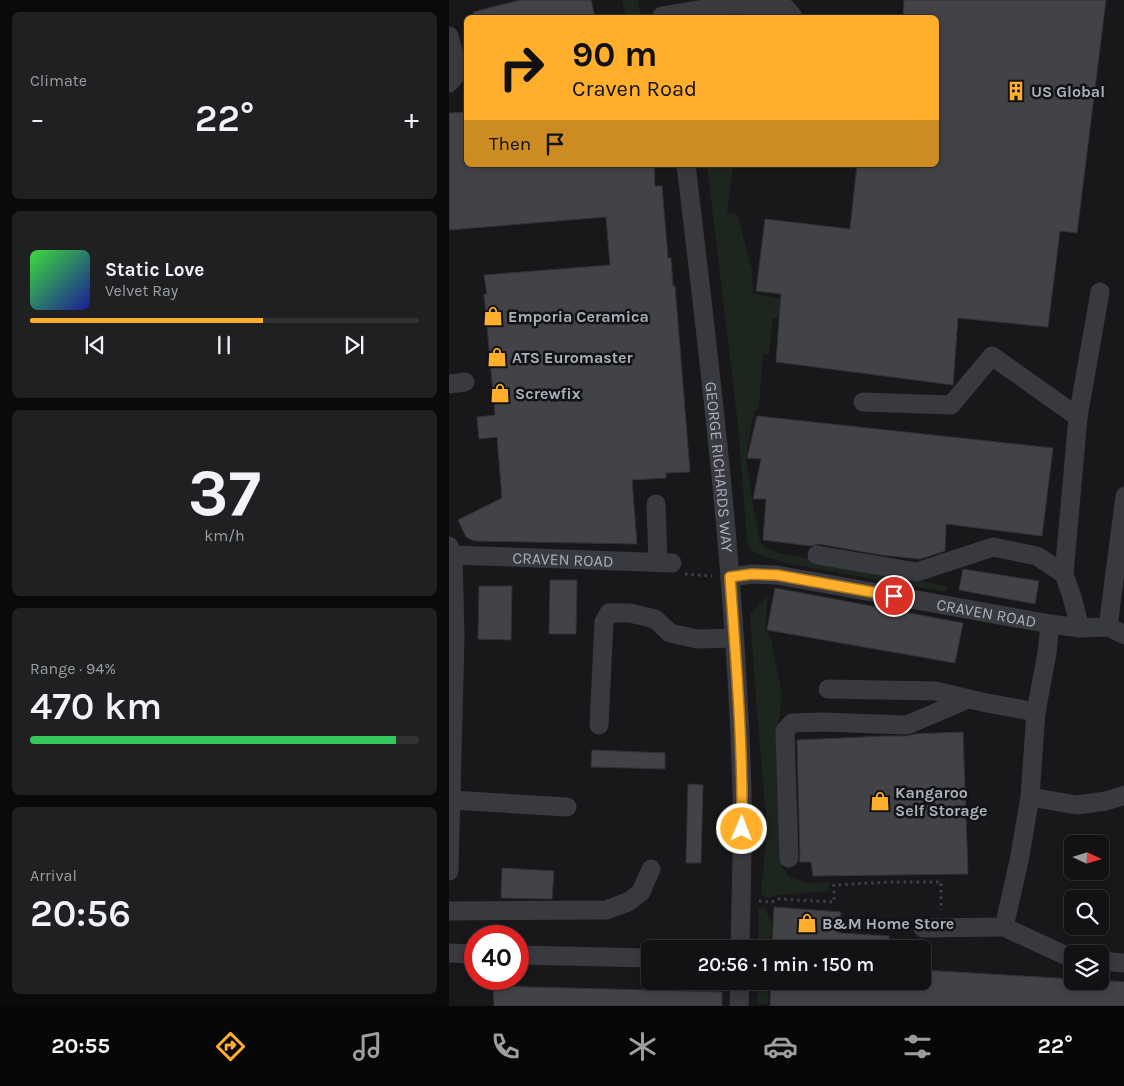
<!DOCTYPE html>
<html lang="en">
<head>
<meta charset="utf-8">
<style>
	body { margin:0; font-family:Karla,sans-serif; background:#1f2022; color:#f1f3f6; height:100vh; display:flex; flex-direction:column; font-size:19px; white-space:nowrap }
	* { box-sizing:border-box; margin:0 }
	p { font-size:16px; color:#9c9ea0 }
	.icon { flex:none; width:28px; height:28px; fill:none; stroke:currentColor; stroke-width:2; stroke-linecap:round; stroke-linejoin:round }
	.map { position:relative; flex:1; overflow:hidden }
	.sheet { display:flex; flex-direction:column; gap:12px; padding:12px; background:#0a0a0b; width:449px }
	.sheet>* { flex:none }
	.hud { position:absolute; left:15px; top:15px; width:475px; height:152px; border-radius:8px; box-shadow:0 2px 8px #0003,0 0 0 1px #313234; background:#ffaf2b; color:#111; overflow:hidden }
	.needle { width:32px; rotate:94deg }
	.tools { position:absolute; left:615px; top:835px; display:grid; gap:10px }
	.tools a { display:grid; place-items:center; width:45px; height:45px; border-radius:8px; background:#121214; box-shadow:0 2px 8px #0003,0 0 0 1px #313234; font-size:25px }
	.speed { position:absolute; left:15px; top:925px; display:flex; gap:10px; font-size:25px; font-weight:700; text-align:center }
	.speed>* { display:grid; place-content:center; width:65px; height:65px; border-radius:50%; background:#121214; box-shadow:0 2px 8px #0003,0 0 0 1px #313234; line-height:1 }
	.speed .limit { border:8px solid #d22; background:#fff; color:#111 }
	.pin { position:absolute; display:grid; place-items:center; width:42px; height:42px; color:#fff; margin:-21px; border:2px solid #fff; border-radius:50%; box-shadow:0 1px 5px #0007 }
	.me { position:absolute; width:55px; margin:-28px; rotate:1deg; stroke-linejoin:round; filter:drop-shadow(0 0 4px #0008) }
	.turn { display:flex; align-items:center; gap:18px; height:105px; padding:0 25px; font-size:22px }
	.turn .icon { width:65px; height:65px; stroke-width:2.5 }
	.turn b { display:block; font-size:35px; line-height:42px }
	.then { display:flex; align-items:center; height:48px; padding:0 25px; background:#0003; gap:10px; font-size:19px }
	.big { font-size:38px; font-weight:600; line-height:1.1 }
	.sheet .card { flex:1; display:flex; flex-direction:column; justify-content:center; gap:8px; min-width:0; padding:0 18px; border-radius:8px; background:#1f2022 }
	.sheet .dial { align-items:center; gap:0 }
	.dial b { font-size:65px; line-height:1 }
	.song { display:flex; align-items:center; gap:15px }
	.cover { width:60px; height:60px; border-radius:8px; background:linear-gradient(135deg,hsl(120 70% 55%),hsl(240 70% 35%)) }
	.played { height:5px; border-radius:2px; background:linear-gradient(90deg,#ffaf2b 60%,#313234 60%) }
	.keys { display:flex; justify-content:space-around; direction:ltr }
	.heat { display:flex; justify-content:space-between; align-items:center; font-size:28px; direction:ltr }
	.charge { height:8px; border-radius:4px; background:linear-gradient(90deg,#34c759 94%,#313234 0) }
	.trip { position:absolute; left:192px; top:940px; width:290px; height:50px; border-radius:8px; background:#121214; box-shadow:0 2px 8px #0003,0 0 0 1px #313234; font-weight:600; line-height:50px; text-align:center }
	.tab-bar { display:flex; height:80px; justify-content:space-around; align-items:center; background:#070708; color:#9c9ea0 }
	.tab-bar .icon { width:35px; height:35px }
	.tab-bar .active { color:#ffaf2b }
	.tab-bar b { font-size:22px; color:#f1f3f6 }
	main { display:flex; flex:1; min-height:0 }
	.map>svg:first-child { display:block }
	.green { fill:#1d261e }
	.building { fill:#424347; stroke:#323236 }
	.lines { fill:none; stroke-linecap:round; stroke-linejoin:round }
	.path { stroke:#3e4146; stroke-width:3; stroke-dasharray:2.5 4; stroke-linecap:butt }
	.minor { stroke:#383a3f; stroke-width:19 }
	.route-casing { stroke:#a6721c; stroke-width:12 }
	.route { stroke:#ffaf2b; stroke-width:9 }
	.labels { text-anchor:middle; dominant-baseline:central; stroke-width:5; stroke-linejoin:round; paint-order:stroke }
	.poi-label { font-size:16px; font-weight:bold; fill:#a9afbb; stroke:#131315; text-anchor:start }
	.street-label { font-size:16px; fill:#a9afbb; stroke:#131315 }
</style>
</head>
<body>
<main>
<section class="sheet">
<div class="card"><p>Climate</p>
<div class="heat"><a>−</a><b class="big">22°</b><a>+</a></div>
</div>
<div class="card">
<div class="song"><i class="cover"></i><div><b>Static Love</b><p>Velvet Ray</p></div></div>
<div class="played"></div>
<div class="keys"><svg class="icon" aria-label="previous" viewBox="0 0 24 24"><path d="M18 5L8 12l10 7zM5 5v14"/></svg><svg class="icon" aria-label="pause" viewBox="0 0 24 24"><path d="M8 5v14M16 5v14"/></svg><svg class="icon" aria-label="next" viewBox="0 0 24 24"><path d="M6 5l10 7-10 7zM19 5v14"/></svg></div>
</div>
<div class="card dial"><b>37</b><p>km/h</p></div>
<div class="card"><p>Range · 94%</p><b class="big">470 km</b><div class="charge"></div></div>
<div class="card"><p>Arrival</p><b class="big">20:56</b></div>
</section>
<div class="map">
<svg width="676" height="1006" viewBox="0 0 676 1006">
	<rect width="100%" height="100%" fill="#18181a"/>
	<path class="green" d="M173,0h16l3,17h-15z
		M258,165h26l-6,48 10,1 15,56 1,23 32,7 10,20 -22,-2 -4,36h-6l-4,53 -5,5 -8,45 6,41 8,44 6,6 13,5 168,33 -1,6 -156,-28 -28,-8 -9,-5 -4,-5 -2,-7 -9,-114z
		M319,596l-3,34 6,10 11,55 -4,35 4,135 5,10 19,8 24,-1 -2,9 -48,4 -13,3 -6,-4 6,-65 -10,-117 -7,-98z
		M309,908h6l8,14 -2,27h-12z
		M309,981h11l-1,23h-11z"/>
	<path class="building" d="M71,0h71l4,18h-121l-1,-6z
		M455,0h202l-29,233 -17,-2 -12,96 -90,-9 -5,67 -177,-23 5,-68 -25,-3 9,-72 85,10 7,-64h80v-147h-34z
		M18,112v53h187l1,21h7l6,72h3l2,28h2l15,186 -24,1v5l-34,2 5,64 -163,-3 -8,-4 -8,-17 44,-22 -5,-61 -18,2 -2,-22 18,-2 -11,-121h3l-3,-19 126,-10 -4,-48 -157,13v-117z
		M308,416l296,32 -11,88 -96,-12 -1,27 -25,8 -39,-4 -62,-11 -8,2 -48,-6 3,-41h-13l8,-40 -14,-1z
		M514,569l76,12 -4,23 -76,-14z
		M101,580h27l-1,54h-27z
		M30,586h33l-1,54 -33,-1z
		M326,588l188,35 -8,40 -188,-33z
		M514,732l5,142 -155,2 -2,-14h-12l1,-4 -3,-118 89,-4h21l7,-2z
		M143,750l73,3v16l-74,-2z
		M239,784l15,1 -2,78h-15z
		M53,868l52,3 -2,28 -51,-1z
		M325,907l67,5 -2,21 50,3v13h-117z
		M474,970l150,9v2l27,-1 25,2v24h-355l1,-25h152z
		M44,986l229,6v14h-228z"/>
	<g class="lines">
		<path class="path" d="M236,574l27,2
			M310,901l13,1 6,-3 56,3v-17l56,-3h51v28"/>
		<g class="minor">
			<path d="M213,16l72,-12 34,2 19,3 7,9"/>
			<path d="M0,36l8,30 -1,9 -7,8"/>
			<path id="s1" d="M237,165c25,208 50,416 56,626 1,52 -1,105 -2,158"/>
			<path d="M0,384l16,-2"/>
			<path d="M414,402l88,3 41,-49 86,61"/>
			<path d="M207,504l2,59"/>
			<path d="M0,546l4,9 2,82 -6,234"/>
			<path id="s2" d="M4,555l219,8"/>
			<path d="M368,555l100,17 76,-25 44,9 27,18 8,23 8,31"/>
			<path d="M615,574l14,-157 22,-125"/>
			<path id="s3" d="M281,577l22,-3 25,1 273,49 30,4 28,-1 17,8"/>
			<path d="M659,627l17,-131"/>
			<path d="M379,689l107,2 52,12 49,9"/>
			<path d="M150,725l5,-103 5,-9h21l25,6 15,14 27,6 37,-1"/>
			<path d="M581,797l47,8 29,-4 19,-6"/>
			<path d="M2,800l116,7"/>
			<path d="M340,858l-4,-127 7,-8 31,-1 84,3 61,-26"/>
			<path d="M0,911l157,-1 22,-8 13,-10 10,-23"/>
			<path d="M555,927l69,32"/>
			<path d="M474,928l81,-1 15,-66 11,-64 6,-85 11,-59 3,-29"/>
			<path d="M0,953l26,1"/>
			<path d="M69,955l132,3"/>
			<path d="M651,961l25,2"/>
			<path d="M290,1006l1,-25"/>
		</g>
	</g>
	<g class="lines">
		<defs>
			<path id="route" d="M293,829c1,-84 -6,-168 -12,-252l22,-3 25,1 117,21"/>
		</defs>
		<use href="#route" class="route-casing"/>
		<use href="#route" class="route"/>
	</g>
	<defs>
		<symbol id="building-bare" viewBox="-9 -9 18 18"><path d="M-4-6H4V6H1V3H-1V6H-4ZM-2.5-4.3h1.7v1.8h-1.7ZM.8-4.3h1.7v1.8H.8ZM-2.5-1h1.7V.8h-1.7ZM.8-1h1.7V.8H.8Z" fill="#ffaf2b" stroke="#131315" stroke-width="2.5" paint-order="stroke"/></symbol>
		<symbol id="shop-bare" viewBox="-9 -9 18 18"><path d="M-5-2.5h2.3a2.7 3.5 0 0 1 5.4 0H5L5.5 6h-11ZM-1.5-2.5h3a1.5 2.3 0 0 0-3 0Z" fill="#ffaf2b" stroke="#131315" stroke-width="2.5" paint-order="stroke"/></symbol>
	</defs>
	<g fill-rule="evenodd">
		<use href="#building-bare" x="553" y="77" width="28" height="28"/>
		<use href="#shop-bare" x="30" y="302" width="28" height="28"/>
		<use href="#shop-bare" x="34" y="343" width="28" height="28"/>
		<use href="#shop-bare" x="37" y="379" width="28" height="28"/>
		<use href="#shop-bare" x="417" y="787" width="28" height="28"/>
		<use href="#shop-bare" x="344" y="909" width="28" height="28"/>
	</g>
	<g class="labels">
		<g class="poi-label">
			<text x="582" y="91">US Global</text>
			<text x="59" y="316">Emporia Ceramica</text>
			<text x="63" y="357">ATS Euromaster</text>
			<text x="66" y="393">Screwfix</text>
			<text x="446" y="792">Kangaroo<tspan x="446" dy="18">Self Storage</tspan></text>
			<text x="373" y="923">B&amp;M Home Store</text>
		</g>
		<g class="street-label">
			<text stroke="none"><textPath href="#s1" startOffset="304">GEORGE RICHARDS WAY</textPath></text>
			<text stroke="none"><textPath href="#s2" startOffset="110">CRAVEN ROAD</textPath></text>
			<text stroke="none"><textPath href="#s3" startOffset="260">CRAVEN ROAD</textPath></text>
		</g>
	</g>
</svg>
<div class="tools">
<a><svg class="needle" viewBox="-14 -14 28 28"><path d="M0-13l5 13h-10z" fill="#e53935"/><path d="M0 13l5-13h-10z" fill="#9c9ea0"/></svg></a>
<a><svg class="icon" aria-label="search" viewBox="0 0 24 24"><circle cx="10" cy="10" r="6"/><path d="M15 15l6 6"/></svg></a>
<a><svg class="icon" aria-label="layers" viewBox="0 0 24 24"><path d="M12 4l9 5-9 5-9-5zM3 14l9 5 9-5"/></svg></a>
</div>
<div class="speed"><div class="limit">40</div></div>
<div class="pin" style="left:445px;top:596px;background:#d93025"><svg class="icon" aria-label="arrive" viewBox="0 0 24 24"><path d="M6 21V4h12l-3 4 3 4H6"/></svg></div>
<svg class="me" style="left:293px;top:829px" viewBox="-20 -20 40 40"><circle r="17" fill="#ffaf2b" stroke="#fff" stroke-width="3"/><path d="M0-11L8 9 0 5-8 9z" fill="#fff"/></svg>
<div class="trip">20:56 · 1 min · 150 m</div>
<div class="hud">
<div class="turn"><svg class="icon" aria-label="right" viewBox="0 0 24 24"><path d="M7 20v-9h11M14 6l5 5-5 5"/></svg><div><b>90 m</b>Craven Road</div></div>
<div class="then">Then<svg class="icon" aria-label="arrive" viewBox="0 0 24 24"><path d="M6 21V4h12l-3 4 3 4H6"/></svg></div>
</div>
</div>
</main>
<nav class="tab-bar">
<b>20:55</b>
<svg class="icon active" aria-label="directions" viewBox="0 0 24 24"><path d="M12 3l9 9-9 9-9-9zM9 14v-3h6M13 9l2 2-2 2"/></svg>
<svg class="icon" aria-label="music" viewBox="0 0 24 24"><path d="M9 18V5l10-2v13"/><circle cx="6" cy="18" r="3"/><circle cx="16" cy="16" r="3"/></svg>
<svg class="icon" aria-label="phone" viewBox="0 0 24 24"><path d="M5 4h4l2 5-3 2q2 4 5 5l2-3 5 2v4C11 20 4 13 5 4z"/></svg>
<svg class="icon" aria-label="climate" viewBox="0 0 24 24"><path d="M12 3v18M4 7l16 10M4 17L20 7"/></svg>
<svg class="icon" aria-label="car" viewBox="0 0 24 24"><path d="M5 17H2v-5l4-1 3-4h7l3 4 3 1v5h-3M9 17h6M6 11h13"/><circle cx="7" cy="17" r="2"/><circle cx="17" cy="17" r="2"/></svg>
<svg class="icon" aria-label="filters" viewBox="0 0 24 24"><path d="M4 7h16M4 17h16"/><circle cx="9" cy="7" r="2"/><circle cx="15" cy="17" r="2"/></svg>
<b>22°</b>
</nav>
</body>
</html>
